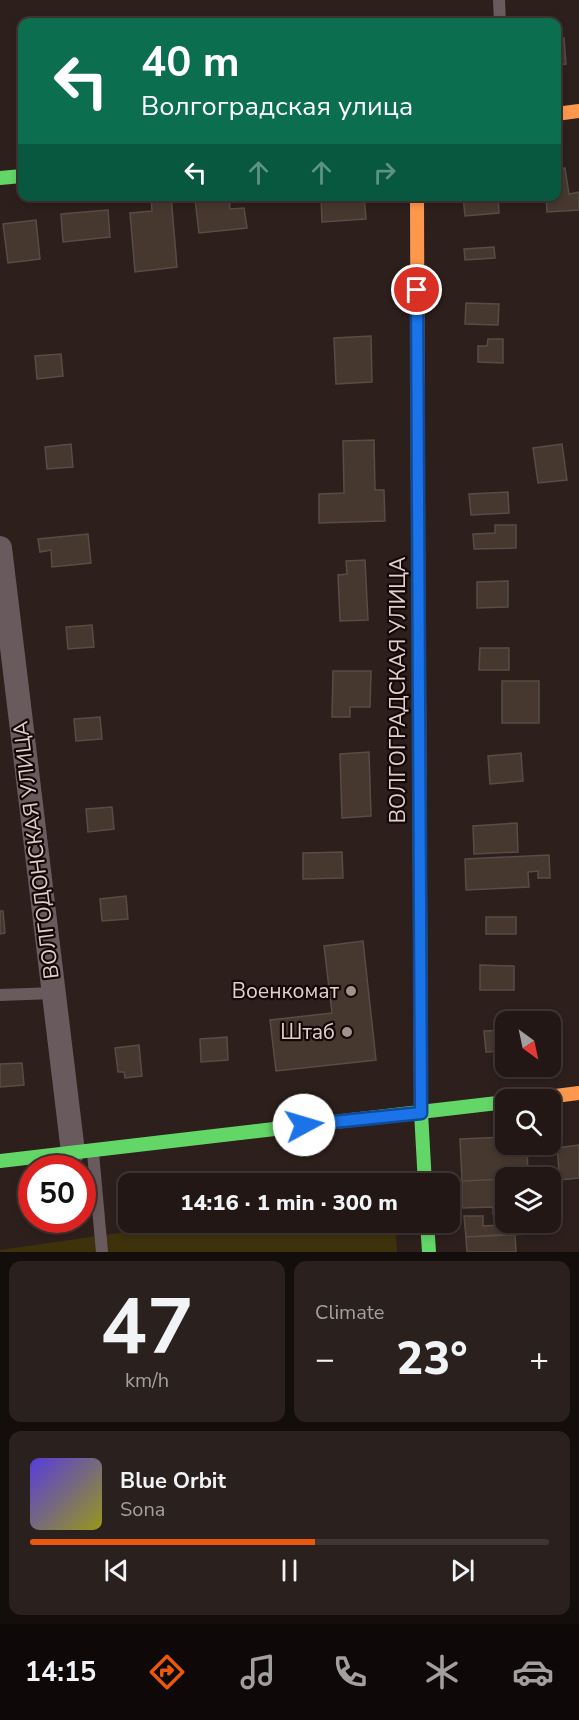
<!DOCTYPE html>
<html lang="en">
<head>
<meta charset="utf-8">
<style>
	body { margin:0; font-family:"Nunito Sans",sans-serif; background:#2a201e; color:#f1f3f6; height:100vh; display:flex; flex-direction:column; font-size:22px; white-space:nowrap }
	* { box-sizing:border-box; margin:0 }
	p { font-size:20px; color:#a29fa0 }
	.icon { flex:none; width:33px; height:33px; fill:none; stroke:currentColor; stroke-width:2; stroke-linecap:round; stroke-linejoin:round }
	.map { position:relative; height:1252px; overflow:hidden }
	.drawer { display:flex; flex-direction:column; gap:9px; padding:9px; background:#130d0c; flex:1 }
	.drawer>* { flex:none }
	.guide { position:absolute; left:18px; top:18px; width:543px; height:183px; border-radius:12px; box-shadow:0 3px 9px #0003,0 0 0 2px #3f3634; background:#0b6e4f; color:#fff; overflow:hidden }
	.needle { width:39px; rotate:147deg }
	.fabs { position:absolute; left:495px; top:1011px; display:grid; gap:12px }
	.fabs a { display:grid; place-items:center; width:66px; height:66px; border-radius:12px; background:#221715; box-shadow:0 3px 9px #0003,0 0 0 2px #3f3634; font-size:30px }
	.speed { position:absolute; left:18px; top:1155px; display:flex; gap:12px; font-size:30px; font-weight:700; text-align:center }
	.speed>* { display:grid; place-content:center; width:78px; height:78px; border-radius:50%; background:#221715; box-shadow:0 3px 9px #0003,0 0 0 2px #3f3634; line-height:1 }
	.speed .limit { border:9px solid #d22; background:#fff; color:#111 }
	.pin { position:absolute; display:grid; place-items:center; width:51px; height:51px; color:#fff; margin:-26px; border:3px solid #fff; border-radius:50%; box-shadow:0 2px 6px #0007 }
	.me { position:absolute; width:66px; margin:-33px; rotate:84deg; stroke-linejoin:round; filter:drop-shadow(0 0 4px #0008) }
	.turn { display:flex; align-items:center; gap:21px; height:126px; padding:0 24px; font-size:27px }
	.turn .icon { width:78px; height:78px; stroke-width:2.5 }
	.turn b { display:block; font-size:42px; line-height:51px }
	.lanes { display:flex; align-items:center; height:57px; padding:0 24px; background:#0003; justify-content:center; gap:30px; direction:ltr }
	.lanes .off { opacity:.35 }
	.big { font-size:45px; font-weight:800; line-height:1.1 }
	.drawer .widget { flex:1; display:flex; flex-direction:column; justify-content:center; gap:9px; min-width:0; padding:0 21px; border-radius:12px; background:#2a201e }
	.drawer .dial { align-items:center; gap:0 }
	.dial b { font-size:78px; line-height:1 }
	.song { display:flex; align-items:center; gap:18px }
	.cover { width:72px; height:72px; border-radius:9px; background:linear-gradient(135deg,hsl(250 70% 55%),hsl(60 70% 35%)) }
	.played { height:6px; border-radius:3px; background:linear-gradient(90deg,#ea580c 55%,#3f3634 55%) }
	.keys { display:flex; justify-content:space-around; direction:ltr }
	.heat { display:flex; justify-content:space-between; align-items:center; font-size:33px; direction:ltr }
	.drawer .tiles { flex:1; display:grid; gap:9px; grid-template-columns:1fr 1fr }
	.widget:last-child { grid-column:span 2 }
	.trip { position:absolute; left:118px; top:1173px; width:342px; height:60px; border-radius:12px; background:#221715; box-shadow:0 3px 9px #0003,0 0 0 2px #3f3634; font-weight:800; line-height:60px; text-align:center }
	.tab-bar { display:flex; height:96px; justify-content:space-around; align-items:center; background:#0e0908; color:#a29fa0 }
	.tab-bar .icon { width:42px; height:42px }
	.tab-bar .active { color:#ea580c }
	.tab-bar b { font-size:27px; color:#f1f3f6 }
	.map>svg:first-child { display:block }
	.green { fill:#3e320d }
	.building { fill:#46382f; stroke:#574c46; stroke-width:1.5 }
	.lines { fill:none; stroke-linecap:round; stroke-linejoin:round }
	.lane { stroke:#695a5e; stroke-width:12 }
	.street { stroke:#695a5e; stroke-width:24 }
	.fast { stroke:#63d668; stroke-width:14 }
	.slow { stroke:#ff974d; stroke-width:14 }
	.jam { stroke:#b3261e; stroke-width:14 }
	.route-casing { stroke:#114b97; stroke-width:15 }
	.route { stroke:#1a73e8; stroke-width:10 }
	.poi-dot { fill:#a3918e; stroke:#140806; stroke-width:2 }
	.labels { text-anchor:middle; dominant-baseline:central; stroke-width:4.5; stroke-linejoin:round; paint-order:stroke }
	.street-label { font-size:21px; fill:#e2cfcb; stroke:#140806 }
	.poi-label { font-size:21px; fill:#e2cfcb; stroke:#140806; text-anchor:end }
</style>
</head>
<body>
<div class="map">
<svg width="579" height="1252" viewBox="0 0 579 1252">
	<rect width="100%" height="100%" fill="#2d1f1c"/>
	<path class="green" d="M195,1222h200l2,30h-397v-2z"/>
	<path class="building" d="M564,38l2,26 -10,1v-26z
		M565,168l4,26 10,-2v18l-32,2 -1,-16h10v-27z
		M151,196h20l6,71 -42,5 -5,-59 22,-2z
		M212,196h17l1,13 14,-1 3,20 -48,5 -4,-34z
		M321,196h43l2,23 -44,3z
		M463,196h35l1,17 -34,3z
		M108,210l2,27 -47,5 -2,-28z
		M36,220l4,39 -32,4 -5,-39z
		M494,247l1,11 -30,2 -1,-11z
		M466,303l33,1 -1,21 -33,-1z
		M371,336l1,46 -36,2 -2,-46z
		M488,339h15v24l-25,-1v-16h9z
		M61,354l2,22 -26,3 -2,-23z
		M374,440l1,50h9l1,31 -66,2v-29l25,-1 -1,-52z
		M71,444l2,23 -26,2 -2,-22z
		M562,444l5,36 -29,3 -5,-35z
		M508,492l1,21 -38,2 -2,-21z
		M495,525h21v23l-42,1 -1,-15 22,-1z
		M88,534l3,29 -39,4 -1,-17 -11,2 -2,-13z
		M365,560l3,60 -28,1 -2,-46 9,-1 -1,-13z
		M508,581v26l-31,1v-26z
		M92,625l2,22 -26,2 -2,-22z
		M480,648h29v22h-30z
		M333,671h38l-1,36h-20v10h-18z
		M502,681h37v42h-37z
		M100,717l2,22 -26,2 -2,-22z
		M369,752l2,64 -29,2 -2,-64z
		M521,753l2,28 -33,3 -2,-28z
		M112,807l2,22 -26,3 -2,-23z
		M517,823l1,29 -44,2 -1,-28z
		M342,852l1,26 -40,1v-26z
		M549,855l1,23h-12v-7l-10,1 1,15 -63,3 -1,-31z
		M126,896l2,23 -26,2 -2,-22z
		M0,911h3l2,22 -5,1z
		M486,917h30v17h-30z
		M363,941l13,119 -100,11 -6,-51 62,-7 -8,-67z
		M480,965l34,1v24h-34z
		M506,1030v21l-20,1 -2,-21z
		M227,1037l1,23 -27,2 -1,-23z
		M139,1045l3,31 -17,2 -1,-6h-6l-3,-24z
		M22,1063l2,22 -24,2v-23z
		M506,1137v7h21l1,34 -66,3 -2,-42z
		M579,1145v33l-19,2 -3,-32z
		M363,1176l1,8h-19v-6z
		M506,1179v43h25v12l-65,3 -2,-21h19v10l17,-1v-12l-7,1v-7l-31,1v-27z
		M161,1222h50l1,5 -49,6z
		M515,1234l1,18h-49l-1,-15z"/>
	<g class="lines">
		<path class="lane" d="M499,0l1,22
			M0,995l54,-2
			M93,1153l9,99"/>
		<path class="street" d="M0,548l73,604"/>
		<path class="fast" d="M0,178l22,-2
			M420,894l1,218 4,72
			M0,1161l506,-59
			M427,1222l2,30"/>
		<path class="slow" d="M556,114l23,-3
			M417,196l1,316
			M419,680l1,214
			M524,1100l55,-7"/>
		<path class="jam" d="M418,512l1,168"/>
	</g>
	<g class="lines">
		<defs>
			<path id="route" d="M304,1125l117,-12 -4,-823"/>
		</defs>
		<use href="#route" class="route-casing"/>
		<use href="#route" class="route"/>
	</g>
	<g class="poi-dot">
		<circle cx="351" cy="991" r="6"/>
		<circle cx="347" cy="1032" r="6"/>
	</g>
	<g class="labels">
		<g class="street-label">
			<text transform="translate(398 690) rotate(-90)">ВОЛГОГРАДСКАЯ УЛИЦА</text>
			<text transform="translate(36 850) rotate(-97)">ВОЛГОДОНСКАЯ УЛИЦА</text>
		</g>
		<g class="poi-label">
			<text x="339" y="991">Военкомат</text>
			<text x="335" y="1032">Штаб</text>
		</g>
	</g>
</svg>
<div class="fabs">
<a><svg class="needle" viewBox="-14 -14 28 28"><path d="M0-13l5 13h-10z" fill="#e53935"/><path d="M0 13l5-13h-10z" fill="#a29fa0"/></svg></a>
<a><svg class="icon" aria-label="search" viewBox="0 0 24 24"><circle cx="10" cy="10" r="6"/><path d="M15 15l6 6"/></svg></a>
<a><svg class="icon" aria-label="layers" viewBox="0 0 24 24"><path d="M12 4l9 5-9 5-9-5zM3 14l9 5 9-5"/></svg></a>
</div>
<div class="speed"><div class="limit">50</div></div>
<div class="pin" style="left:417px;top:290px;background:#d93025"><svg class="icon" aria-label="arrive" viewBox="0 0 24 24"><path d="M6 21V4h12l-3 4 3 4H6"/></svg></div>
<svg class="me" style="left:304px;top:1125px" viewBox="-20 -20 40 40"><circle r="19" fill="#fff"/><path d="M0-13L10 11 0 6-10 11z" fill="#1a73e8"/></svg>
<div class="trip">14:16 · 1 min · 300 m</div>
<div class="guide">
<div class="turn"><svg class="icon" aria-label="left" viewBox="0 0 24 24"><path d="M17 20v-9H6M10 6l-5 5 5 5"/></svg><div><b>40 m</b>Волгоградская улица</div></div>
<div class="lanes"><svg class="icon" aria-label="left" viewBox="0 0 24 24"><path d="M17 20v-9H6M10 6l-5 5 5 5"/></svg><svg class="icon off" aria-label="ahead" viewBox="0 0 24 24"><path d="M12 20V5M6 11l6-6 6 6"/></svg><svg class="icon off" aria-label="ahead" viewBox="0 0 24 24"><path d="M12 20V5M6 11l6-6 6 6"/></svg><svg class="icon off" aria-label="right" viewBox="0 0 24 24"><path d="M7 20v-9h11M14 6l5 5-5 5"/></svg></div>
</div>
</div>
<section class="drawer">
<div class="tiles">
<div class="widget dial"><b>47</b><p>km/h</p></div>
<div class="widget"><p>Climate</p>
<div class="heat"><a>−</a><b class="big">23°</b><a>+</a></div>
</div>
<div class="widget">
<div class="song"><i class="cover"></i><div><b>Blue Orbit</b><p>Sona</p></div></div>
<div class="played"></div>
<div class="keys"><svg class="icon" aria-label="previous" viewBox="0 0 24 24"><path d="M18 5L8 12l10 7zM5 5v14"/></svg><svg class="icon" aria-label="pause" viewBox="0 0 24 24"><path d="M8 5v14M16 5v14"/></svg><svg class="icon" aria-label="next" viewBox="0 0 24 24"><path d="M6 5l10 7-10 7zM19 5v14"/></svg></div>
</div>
</div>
</section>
<nav class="tab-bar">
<b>14:15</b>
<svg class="icon active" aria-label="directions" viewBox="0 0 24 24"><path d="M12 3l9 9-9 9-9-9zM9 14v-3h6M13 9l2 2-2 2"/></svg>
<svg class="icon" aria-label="music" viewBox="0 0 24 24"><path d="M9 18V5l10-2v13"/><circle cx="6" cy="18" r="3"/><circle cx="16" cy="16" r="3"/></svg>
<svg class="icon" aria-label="phone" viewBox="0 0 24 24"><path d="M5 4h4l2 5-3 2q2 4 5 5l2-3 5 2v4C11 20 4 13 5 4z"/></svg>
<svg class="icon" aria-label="climate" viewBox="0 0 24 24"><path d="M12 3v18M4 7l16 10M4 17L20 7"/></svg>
<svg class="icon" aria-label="car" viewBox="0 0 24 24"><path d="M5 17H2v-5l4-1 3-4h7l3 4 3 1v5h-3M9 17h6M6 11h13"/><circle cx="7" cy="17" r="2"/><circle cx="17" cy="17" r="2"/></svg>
</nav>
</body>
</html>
